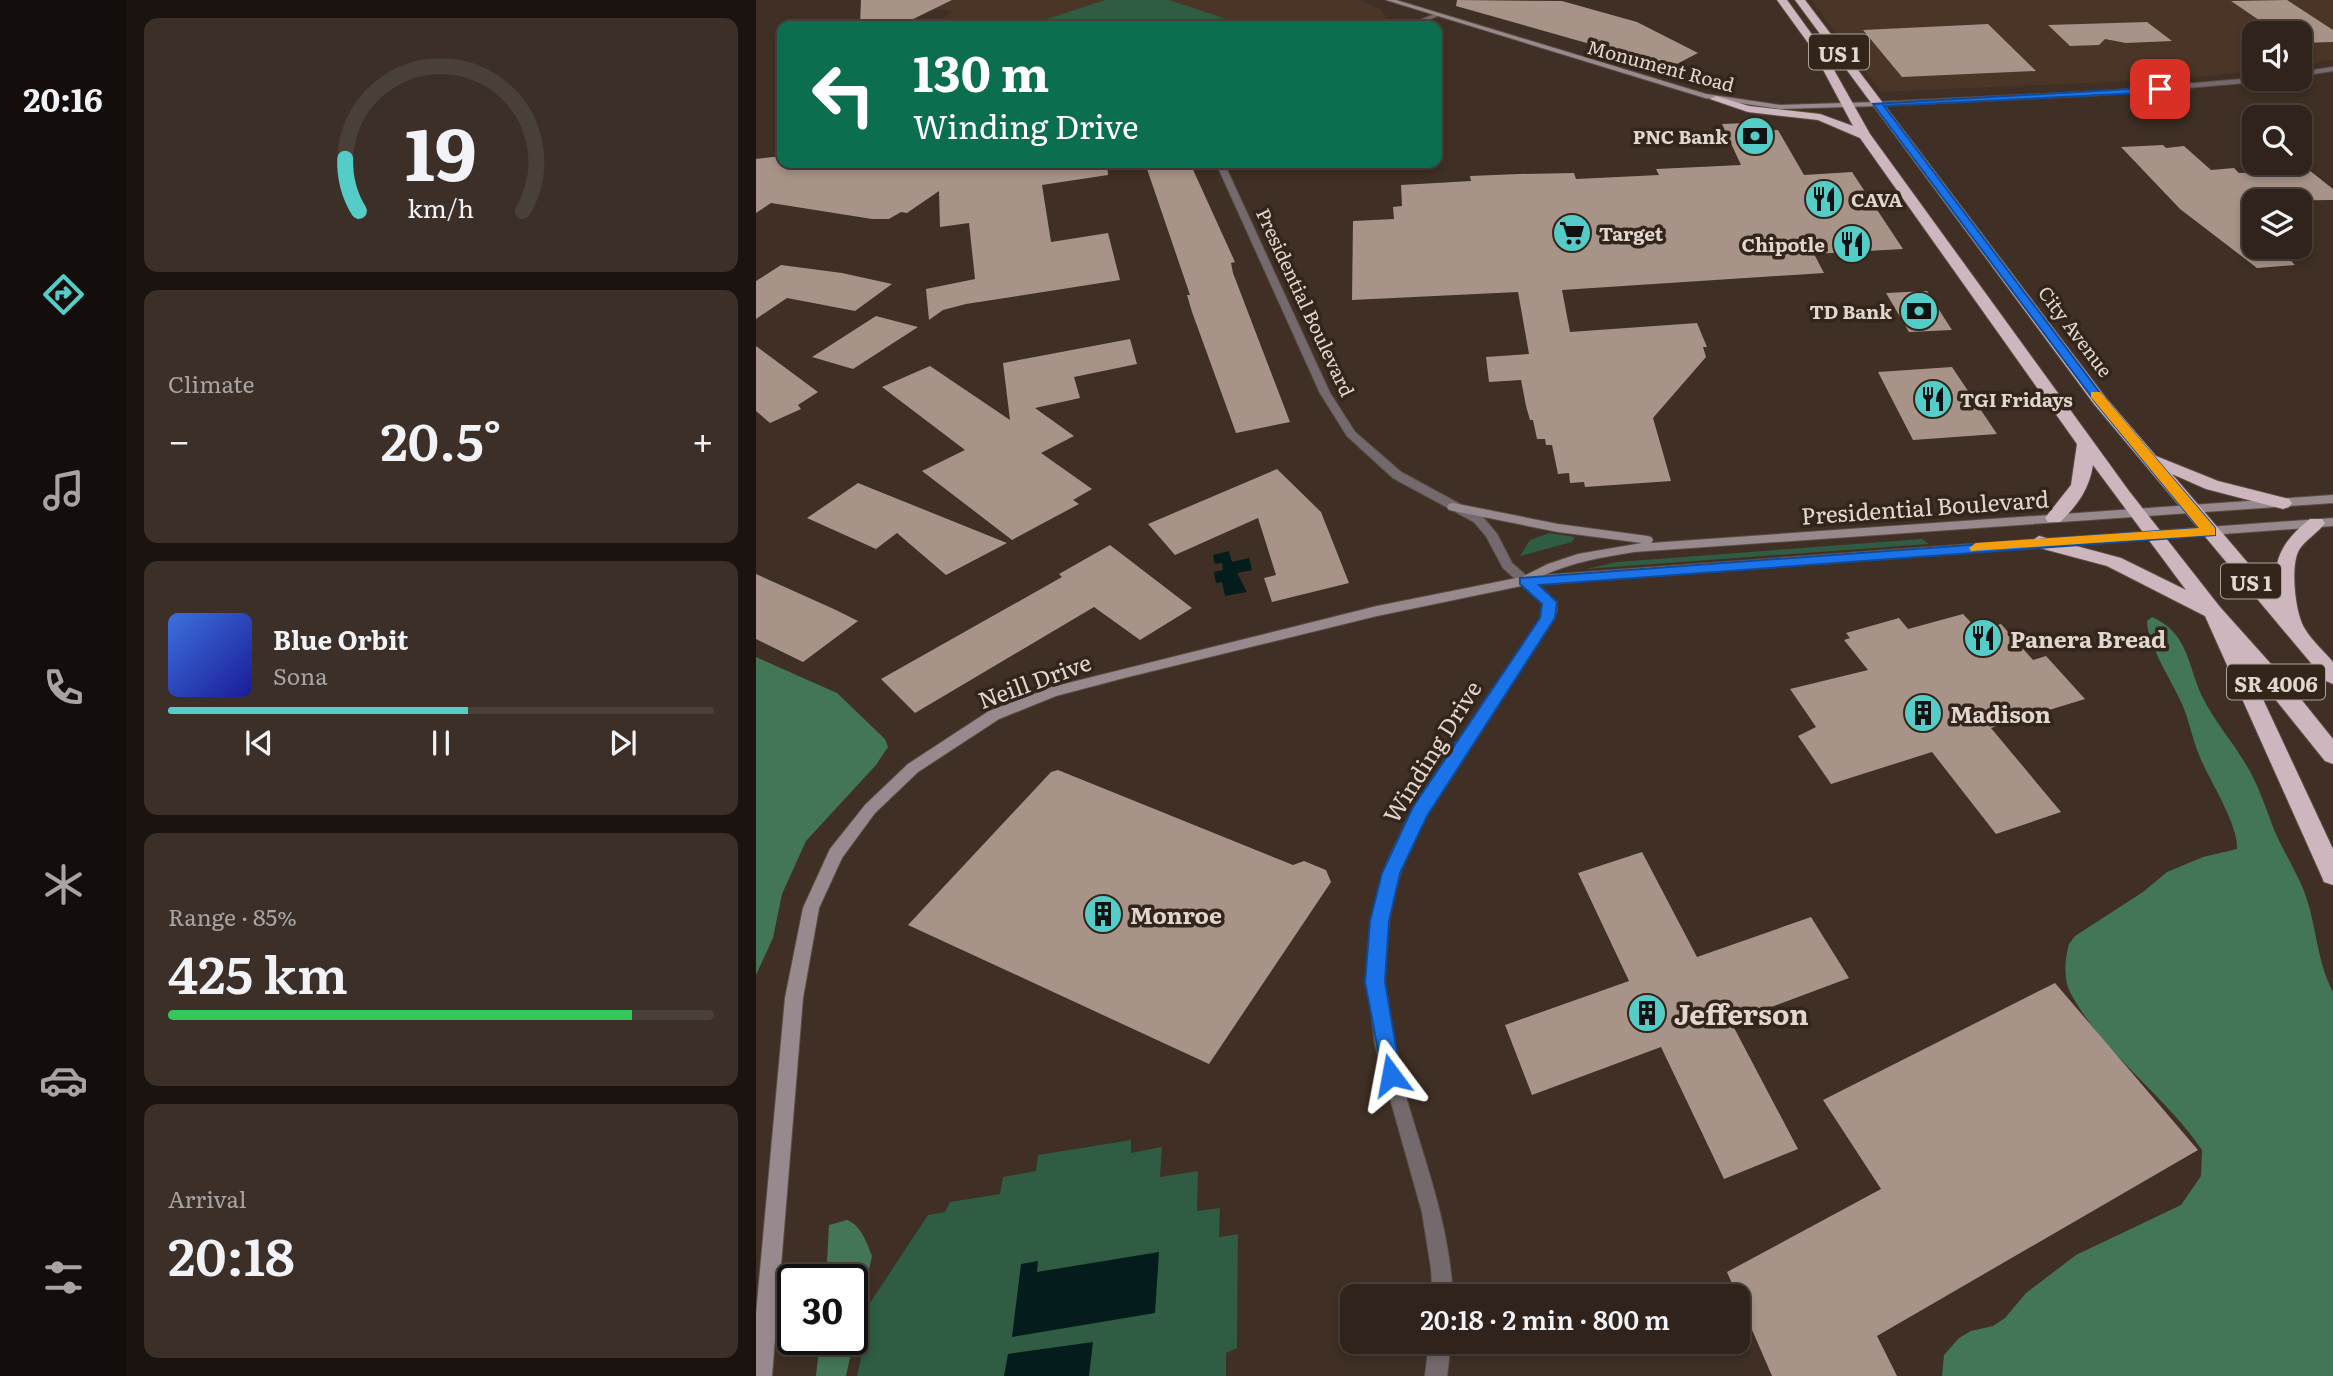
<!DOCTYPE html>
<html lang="en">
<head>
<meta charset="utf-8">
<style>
	body { margin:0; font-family:Literata,serif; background:#3b2f28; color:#f1f3f6; height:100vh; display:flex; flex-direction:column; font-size:26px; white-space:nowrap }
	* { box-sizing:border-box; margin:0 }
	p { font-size:23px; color:#a7a4a3 }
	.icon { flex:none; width:38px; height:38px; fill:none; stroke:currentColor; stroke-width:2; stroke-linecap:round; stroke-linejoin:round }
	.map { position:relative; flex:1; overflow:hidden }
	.panel { display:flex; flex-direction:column; gap:18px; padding:18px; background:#1a130f; width:630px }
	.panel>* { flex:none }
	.hud { position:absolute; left:21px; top:21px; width:665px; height:147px; border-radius:14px; box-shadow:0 4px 10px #0003,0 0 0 2px #4a403a; background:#0b6e4f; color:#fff; overflow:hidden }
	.buttons { position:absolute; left:1486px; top:21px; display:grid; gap:14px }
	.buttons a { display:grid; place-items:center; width:70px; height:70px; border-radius:14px; background:#2f231b; box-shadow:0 4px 10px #0003,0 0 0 2px #4a403a; font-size:35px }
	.speed { position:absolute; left:21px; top:1264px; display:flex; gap:14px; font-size:35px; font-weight:700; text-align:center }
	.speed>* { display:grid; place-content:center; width:91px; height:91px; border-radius:50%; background:#2f231b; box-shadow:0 4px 10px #0003,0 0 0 2px #4a403a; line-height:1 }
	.speed .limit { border:4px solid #111; border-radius:10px; background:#fff; color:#111 }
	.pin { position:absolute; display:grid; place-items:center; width:60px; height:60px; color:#fff; margin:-30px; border-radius:14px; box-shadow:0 4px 10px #0006 }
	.me { position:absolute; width:77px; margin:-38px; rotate:347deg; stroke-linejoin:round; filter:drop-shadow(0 0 5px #0008) }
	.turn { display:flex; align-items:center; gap:24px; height:147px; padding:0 21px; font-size:32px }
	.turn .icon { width:91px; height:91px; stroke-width:2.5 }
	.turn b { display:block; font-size:49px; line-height:60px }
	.big { font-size:52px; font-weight:600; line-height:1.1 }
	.panel .widget { flex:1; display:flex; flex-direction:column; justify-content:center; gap:10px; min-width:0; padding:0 24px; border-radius:14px; background:#3b2f28 }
	.panel .dial { align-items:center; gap:0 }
	.dial svg { height:182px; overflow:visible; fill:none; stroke:#4a403a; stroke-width:7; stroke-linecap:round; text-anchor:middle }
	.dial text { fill:#f1f3f6; stroke:none }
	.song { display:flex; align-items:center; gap:21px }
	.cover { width:84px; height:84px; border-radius:10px; background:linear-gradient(135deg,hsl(220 70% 55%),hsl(240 70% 35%)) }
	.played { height:7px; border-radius:4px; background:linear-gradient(90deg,#54cdc8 55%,#4a403a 55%) }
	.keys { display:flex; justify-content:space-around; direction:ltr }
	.heat { display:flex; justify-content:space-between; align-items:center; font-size:38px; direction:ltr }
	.charge { height:10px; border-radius:5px; background:linear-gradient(90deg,#34c759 85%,#4a403a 0) }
	.trip { position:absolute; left:584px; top:1284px; width:410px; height:70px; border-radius:14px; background:#2f231b; box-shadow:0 4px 10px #0003,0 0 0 2px #4a403a; font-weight:600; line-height:70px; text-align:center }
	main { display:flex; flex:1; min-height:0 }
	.tabs { display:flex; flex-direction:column; width:126px; justify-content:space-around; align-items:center; background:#130e0b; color:#a7a4a3 }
	.tabs .icon { width:49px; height:49px }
	.tabs .on { color:#54cdc8 }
	.tabs b { font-size:32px; color:#f1f3f6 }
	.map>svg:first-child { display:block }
	.built { fill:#4b3526 }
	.green { fill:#2f5c42 }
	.forest { fill:#437557 }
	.water { fill:#051c1c }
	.building { fill:#a79387 }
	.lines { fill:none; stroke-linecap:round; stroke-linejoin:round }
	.street-casing { stroke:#5c4d43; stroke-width:2 }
	.secondary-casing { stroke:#5c4d43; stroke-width:2 }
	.highway-casing { stroke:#5c4d43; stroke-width:2 }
	.street { fill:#746a6e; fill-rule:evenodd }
	.secondary { fill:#98898e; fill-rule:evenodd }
	.highway { fill:#ceb6be; fill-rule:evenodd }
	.route { fill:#1a73e8; stroke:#114b97; stroke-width:2 }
	.slow { fill:#f59e0b }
	.labels { text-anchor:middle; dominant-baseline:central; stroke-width:7; stroke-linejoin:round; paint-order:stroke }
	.far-street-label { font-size:19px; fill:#e1d7d0; stroke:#34251a }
	.far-poi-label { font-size:19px; font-weight:bold; fill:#e1d7d0; stroke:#34251a; text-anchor:end }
	.shield { fill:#34251a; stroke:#ada299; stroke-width:2 }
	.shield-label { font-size:21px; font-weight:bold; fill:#e1d7d0 }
	.street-label { font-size:23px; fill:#e1d7d0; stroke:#34251a }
	.poi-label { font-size:23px; font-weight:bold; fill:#e1d7d0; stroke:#34251a; text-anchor:start }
	.near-poi-label { font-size:28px; font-weight:bold; fill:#e1d7d0; stroke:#34251a; text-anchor:start }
</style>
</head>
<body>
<main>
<nav class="tabs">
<b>20:16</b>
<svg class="icon on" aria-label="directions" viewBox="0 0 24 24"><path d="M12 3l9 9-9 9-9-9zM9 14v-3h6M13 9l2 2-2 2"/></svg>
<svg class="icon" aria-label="music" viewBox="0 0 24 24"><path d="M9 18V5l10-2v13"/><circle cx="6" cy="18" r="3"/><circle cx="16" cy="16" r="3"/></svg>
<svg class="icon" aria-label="phone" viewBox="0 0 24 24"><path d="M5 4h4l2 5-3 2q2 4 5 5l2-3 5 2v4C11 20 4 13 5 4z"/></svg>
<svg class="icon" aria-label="climate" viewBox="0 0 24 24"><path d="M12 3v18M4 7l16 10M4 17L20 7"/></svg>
<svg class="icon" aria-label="car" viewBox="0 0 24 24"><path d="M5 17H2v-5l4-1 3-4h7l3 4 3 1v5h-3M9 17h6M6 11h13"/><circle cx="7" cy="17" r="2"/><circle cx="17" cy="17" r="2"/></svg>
<svg class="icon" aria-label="filters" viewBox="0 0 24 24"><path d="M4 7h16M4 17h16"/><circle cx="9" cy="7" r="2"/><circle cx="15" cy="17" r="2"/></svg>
</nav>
<section class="panel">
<div class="widget dial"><svg viewBox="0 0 100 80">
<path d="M14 69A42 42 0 1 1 86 69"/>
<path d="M14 69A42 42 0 0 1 8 46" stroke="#54cdc8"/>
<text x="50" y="56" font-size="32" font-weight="700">19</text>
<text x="50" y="72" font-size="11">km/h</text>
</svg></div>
<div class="widget"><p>Climate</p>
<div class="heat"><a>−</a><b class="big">20.5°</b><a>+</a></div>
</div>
<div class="widget">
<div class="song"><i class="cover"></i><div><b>Blue Orbit</b><p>Sona</p></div></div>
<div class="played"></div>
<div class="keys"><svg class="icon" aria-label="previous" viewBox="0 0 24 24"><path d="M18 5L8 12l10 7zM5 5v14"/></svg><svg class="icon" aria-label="pause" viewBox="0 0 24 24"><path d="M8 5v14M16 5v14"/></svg><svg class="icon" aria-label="next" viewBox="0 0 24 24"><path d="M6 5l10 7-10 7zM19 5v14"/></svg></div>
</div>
<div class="widget"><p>Range · 85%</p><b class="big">425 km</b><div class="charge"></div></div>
<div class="widget"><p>Arrival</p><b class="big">20:18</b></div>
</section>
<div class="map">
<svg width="1577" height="1376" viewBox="0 0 1577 1376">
	<rect width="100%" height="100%" fill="#3f2f24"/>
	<path class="built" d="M105,0h497l21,8 7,9 -7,9h-447l21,-15z
		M1055,0h522v60l-33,5v-32h-46v38l-75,8 -298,13z"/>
	<path class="green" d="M349,0h64l79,26h-197l-13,-4z
		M793,533l26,4 -3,5 -52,14 10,-16z
		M1166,539l7,5 -343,25 31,-7z
		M375,1140v13l31,-6 -2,30 38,-6 -1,40 23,-3 -1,29 19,-3 -1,114 -11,5v23h-369l10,-45h-6l5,-22 62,-94 17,-3 5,-10 50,-8 3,-17 33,-6 2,-16z"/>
	<path class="forest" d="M1396,617c38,16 36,53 52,83 12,23 28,41 41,63 13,20 21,46 30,69 8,18 18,34 26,52 16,35 14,74 32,108v384h-391l2,-21 15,-17 12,-7 22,-5 12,-8 21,-25 50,-38 105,-50 20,-29 1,-26c-38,-56 -100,-97 -132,-158 -7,-14 -5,-34 -1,-48l6,-8 68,-44 24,-20 36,-15 34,-8c2,-24 -29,-71 -38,-94 -7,-17 -10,-35 -17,-51 -9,-21 -35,-60 -35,-83z
		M0,657l81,36 48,46 3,8 -12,18 -70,76 -24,53 -9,44 -17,37z
		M91,1220c14,5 20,23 25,36l-26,120h-30l4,-37h32v-60h-26l3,-54z"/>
	<path class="water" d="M473,551l3,11 17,-4 3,12 -15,3 10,19 -22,4 -3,-14 -6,1 -2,-11 9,-2 -1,-7 -7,1 -2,-9z
		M403,1252l-4,61 -143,24 9,-73 17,-3 -1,11z
		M337,1342l-4,34h-85l4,-22z"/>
	<path class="building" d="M105,0h91l-53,26h-39z
		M701,0l105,1 75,21 61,31 -27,14 -215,-61z
		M1531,0l46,30v12l-33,1v-10h-22l-47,-32z
		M1391,22l25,19 -46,2 -21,-4 -6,6 -29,1 -22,-21z
		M1232,24l48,47 -134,6 -39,-47z
		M991,123l3,9 28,-2 26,45 48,-3 51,77 -89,5 10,19 -262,17 8,42 127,-9 10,24h-4l3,10 -53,61 18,63 -86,6 -1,-5 -14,1 -1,-10 -11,1 -6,-29h-6l-1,-6h-8l-4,-19h-3l-4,-14 -5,-26 -32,2 -3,-25 43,-3 -11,-62 -166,8 1,-79 41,-2 -1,-12 9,-1 -1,-21 70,-4 -1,-5 49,-2 55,-1 2,6 83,-4 -3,-6 85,-4 -19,-41z
		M1407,145l3,3 18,-2 27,24 23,-2 5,5 70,-3 24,19v11l-79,1v46h24l17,18 -38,3 -77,-59 -59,-62z
		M26,156v7h325l1,12 -66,10 9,57 57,-9 12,47 -154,24 -23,6 -14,10 -3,-31 49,-10 -6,-56 -29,4 -1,-36 -32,22 -6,-1 -12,7h-17l-101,-16 -15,10v-54z
		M389,163h45l45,99 -4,1 2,10 57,149 -54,11 -44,-121 -5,-17h3z
		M25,265l61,8 50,11 -37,27 -68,-13 -31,21v-38z
		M1171,291l25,39 -43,2 -23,-39z
		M120,316l42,11 -65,42 -41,-12z
		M374,339l7,25 -63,13 6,21 -45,10 39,28 -33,17 51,36 -19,11 6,4 -67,36 -90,-69 43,-21 -83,-63 48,-21 80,54 -7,-57z
		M0,346l62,46 -20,13 3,4 -31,14 -14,-12z
		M1196,367l45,67 -84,6 -35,-68z
		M521,469l44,43 28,71 -77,19 -8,-24 12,-3 -18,-57 -83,37 -27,-31z
		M102,483l149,60 -61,32 -49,-42 -21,16 -69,-31z
		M354,545l82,63 -52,32 -46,-33 -179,106 -34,-34 181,-102 -3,-3z
		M0,574l80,36 22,11 -55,41 -47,-23z
		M1207,614l15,16 23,-6 32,36 13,-4 39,43 -94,29 70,84 -65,22 -64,-82 -101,32 -33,-48 18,-9 -26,-38 78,-19 -24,-30 6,-2 -4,-5 53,-15 9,11z
		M302,770l235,95 11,-4 22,9 5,12 -122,182 -301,-139 143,-153z
		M886,852l55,105 114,-40 38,61 -118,44 67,127 -74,30 -63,-132 -129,48 -27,-70 124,-44 -51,-108z
		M1299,983l143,167 -321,186 20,40h-125l-45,-104 154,-83 -58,-89z"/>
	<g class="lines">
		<defs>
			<path id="street" d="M679,14l5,1 -27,11h-8z
				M1577,67v4l-33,5v-4z
				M1498,78l19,1 -4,2 -166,14 -226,11 -4,-2 4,-2 226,-11z
				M460,163h8l106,230 25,39 46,40 81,44 15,18 15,29 44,39 1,9 -9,17 -133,206c-30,69 -38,141 -22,214 20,87 55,158 60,249h-20l-2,-29 -9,-56 -47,-167 -7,-61 3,-62 16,-60 21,-44 129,-194 6,-13v-7l-40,-36 -17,-32 -12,-14 -81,-44 -46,-42 -27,-43z
				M673,1342h22l-4,34h-22z"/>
			<path id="secondary" d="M630,0h10l310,94 74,11 97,-3 4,2 -4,2 -97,3 -75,-11z
				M1577,495v8l-699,49c-31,5 -61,10 -90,23l789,-57v8l-807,59 -149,31 -253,62 -68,18 -57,23 -81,53 -43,41 -33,45 -23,50 -16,90 -31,378h-16v-62l29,-316 18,-90 27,-59 35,-44 43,-41 81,-53 63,-24 325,-81 145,-29 26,-13 30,-10 64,-11 -84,-11 -109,-22 -2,-3 2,-3 4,-1 105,21 89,12 4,1 2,3 -2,3z"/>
			<path id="highway" d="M1021,0h10l34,47 49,87 259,357 91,116 68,76 45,56v25l-8,-3 -79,-98 87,186v36l-9,-3 -3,-7 -116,-259 -98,-50 -75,-20 -2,-4 9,-6 82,22 65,32 -93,-125c-4,24 -15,40 -33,57h-12l-3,-4 26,-33 6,-41 -217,-306 -42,-18 -70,-8 -38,-13 6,-3 33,10 71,8 33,12 -42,-79z
				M1039,0h10l301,398 50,58 62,25 71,18 3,4 -3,4 -6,2 -77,-20 -34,-15 105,123c-6,-36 5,-56 33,-78h12l3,4c-7,10 -19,16 -26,27 -9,16 -4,64 6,79 7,12 19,22 28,33v22l-7,-3 -232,-277z"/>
		</defs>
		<use href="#street" class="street-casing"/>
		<use href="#secondary" class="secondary-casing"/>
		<use href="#highway" class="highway-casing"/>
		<use href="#street" class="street"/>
		<use href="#secondary" class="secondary"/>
		<use href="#highway" class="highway"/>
	</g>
	<path class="route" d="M1407,87l-3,5 -276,14 220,292 111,130v7l-676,50 18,17 -2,16 -128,198 -27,57 -11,48 -4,61 16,93 -3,7 -7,3 -7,-3 -19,-100 5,-61 12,-48 31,-66 127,-189 2,-14 -22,-20v-6l679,-50 -103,-125 -223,-299z"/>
	<path class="slow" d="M1335,392h9l115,136v7l-244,16 -2,-3 7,-5 223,-15 -108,-131z"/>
	<defs>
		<symbol id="bank-disc" viewBox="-11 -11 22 22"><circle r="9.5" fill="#54cdc8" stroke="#34251a"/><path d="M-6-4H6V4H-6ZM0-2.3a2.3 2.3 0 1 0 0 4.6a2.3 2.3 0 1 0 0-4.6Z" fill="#111"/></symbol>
		<symbol id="restaurant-disc" viewBox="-11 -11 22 22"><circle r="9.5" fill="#54cdc8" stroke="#34251a"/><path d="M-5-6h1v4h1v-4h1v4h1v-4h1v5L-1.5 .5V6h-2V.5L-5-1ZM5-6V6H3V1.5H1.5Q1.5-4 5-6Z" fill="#111"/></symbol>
		<symbol id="supermarket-disc" viewBox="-11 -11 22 22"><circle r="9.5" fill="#54cdc8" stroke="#34251a"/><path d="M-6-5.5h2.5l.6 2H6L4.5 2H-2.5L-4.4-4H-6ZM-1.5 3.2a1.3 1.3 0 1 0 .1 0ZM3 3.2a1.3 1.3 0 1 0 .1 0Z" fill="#111"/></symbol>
		<symbol id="building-disc" viewBox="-11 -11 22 22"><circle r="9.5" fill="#54cdc8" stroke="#34251a"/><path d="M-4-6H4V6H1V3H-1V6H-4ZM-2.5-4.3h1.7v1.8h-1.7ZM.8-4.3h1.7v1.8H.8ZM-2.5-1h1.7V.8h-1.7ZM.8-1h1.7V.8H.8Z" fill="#111"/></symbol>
	</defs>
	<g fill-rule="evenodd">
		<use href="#bank-disc" x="977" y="114" width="44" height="44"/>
		<use href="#restaurant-disc" x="1046" y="177" width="44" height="44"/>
		<use href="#supermarket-disc" x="794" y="211" width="44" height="44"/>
		<use href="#restaurant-disc" x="1074" y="222" width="44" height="44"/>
		<use href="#bank-disc" x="1141" y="289" width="44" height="44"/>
		<use href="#restaurant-disc" x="1155" y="377" width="44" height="44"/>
		<use href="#restaurant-disc" x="1205" y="616" width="44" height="44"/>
		<use href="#building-disc" x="1145" y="691" width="44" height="44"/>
		<use href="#building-disc" x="325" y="892" width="44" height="44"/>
		<use href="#building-disc" x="869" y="991" width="44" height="44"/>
	</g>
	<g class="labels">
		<g class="far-street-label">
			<text transform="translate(905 65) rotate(15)">Monument Road</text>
			<text transform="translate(550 302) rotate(65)">Presidential Boulevard</text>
			<text transform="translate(1320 331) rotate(53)">City Avenue</text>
		</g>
		<g class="far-poi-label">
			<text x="972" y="136">PNC Bank</text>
			<text x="1095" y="199" text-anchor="start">CAVA</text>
			<text x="843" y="233" text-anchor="start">Target</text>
			<text x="1069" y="244">Chipotle</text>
			<text x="1136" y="311">TD Bank</text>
			<text x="1204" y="399" text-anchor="start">TGI Fridays</text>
		</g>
		<g class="shield">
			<rect x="1053" y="34.5" width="60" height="35" rx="5"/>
			<rect x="1465" y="563.5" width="60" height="35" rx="5"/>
			<rect x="1471" y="664.5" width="98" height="35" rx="5"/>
		</g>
		<g class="shield-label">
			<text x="1083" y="52">US 1</text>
			<text x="1495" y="581">US 1</text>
			<text x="1520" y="682">SR 4006</text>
		</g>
		<g class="street-label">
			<text transform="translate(1169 506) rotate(-4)">Presidential Boulevard</text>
			<text transform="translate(278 680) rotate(-20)">Neill Drive</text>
			<text transform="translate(675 751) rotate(-58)">Winding Drive</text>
		</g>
		<g class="poi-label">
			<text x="1254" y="638">Panera Bread</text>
			<text x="1194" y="713">Madison</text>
			<text x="374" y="914">Monroe</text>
		</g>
		<g class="near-poi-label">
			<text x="918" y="1013">Jefferson</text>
		</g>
	</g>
</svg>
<div class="buttons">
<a><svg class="icon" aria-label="sound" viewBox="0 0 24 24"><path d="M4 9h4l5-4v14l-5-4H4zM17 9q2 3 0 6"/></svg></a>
<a><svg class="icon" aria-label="search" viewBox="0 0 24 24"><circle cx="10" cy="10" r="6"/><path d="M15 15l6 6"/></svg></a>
<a><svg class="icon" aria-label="layers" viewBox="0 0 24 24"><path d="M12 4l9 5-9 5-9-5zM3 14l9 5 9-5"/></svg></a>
</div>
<div class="speed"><div class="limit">30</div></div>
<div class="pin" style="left:1404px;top:89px;background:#d93025"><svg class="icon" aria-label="arrive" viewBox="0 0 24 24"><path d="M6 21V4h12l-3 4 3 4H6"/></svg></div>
<svg class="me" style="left:635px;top:1075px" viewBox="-20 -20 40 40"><path d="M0-17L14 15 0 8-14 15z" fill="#1a73e8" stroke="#fff" stroke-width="4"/></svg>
<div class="trip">20:18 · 2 min · 800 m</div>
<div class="hud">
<div class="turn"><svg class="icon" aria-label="left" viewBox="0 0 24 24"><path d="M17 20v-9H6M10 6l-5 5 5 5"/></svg><div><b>130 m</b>Winding Drive</div></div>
</div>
</div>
</main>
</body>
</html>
